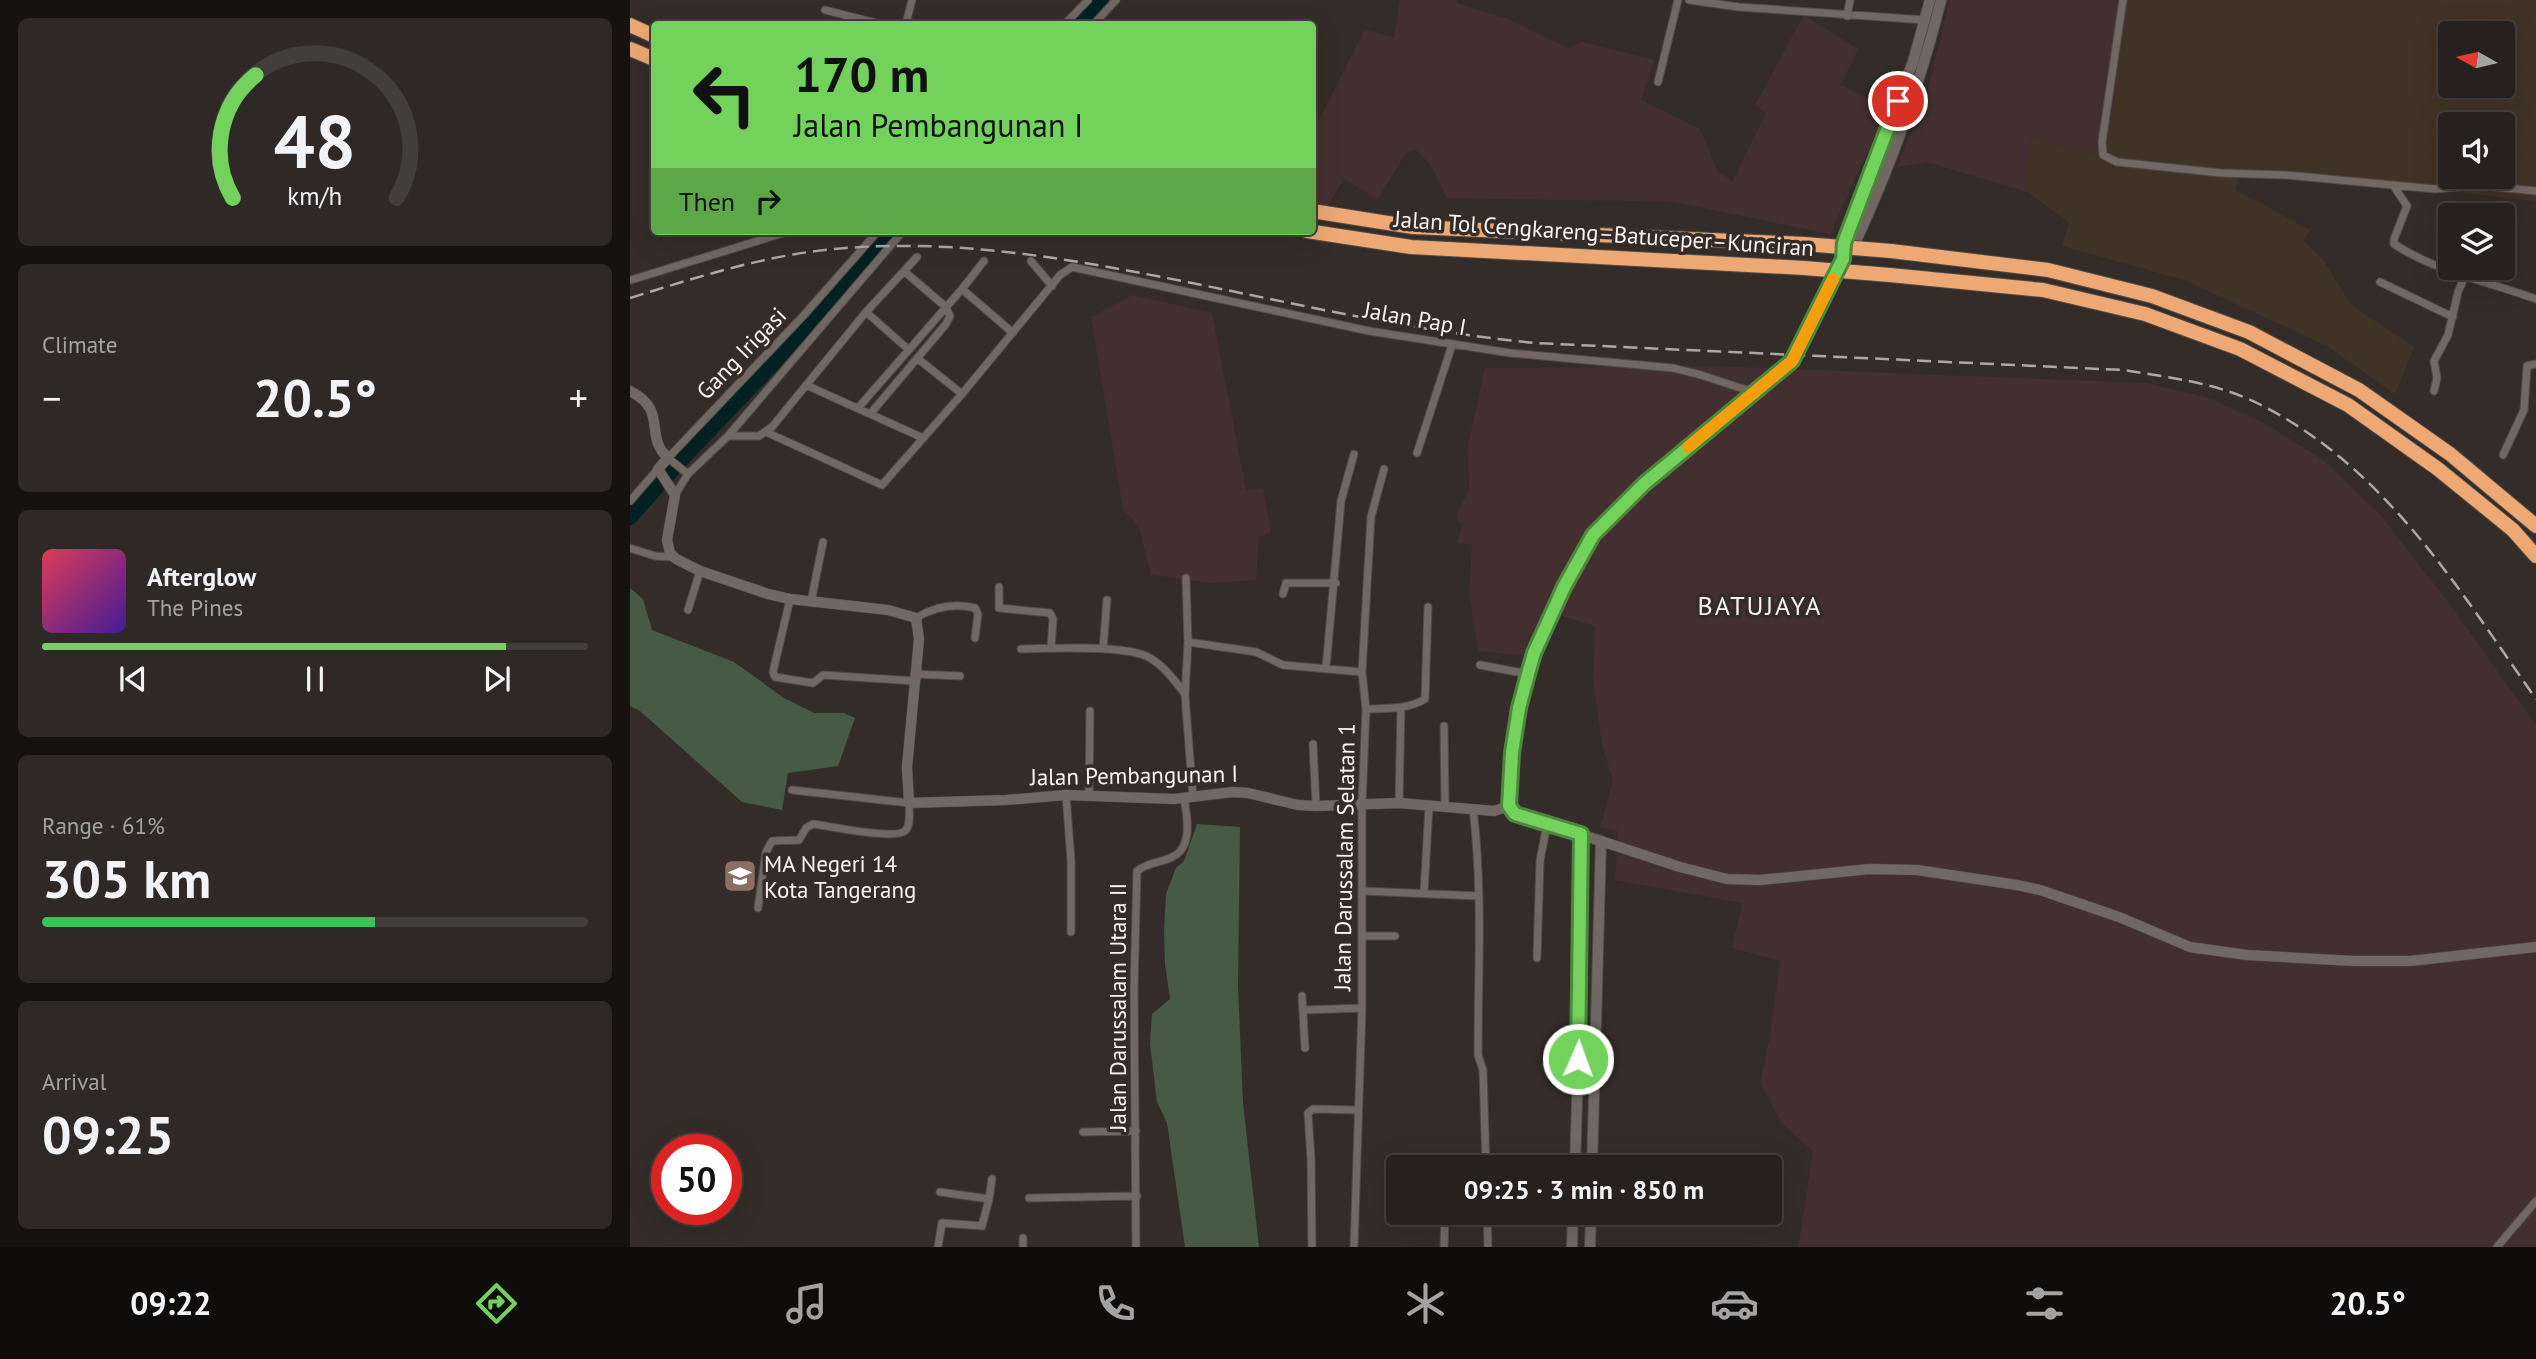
<!DOCTYPE html>
<html lang="en">
<head>
<meta charset="utf-8">
<style>
	body { margin:0; font-family:"PT Sans",sans-serif; background:#2e2927; color:#f1f3f6; height:100vh; display:flex; flex-direction:column; font-size:26px; white-space:nowrap }
	* { box-sizing:border-box; margin:0 }
	p { font-size:23px; color:#a4a3a4 }
	.icon { flex:none; width:38px; height:38px; fill:none; stroke:currentColor; stroke-width:2; stroke-linecap:round; stroke-linejoin:round }
	.map { position:relative; flex:1; overflow:hidden }
	.details { display:flex; flex-direction:column; gap:18px; padding:18px; background:#151210; width:630px }
	.details>* { flex:none }
	.guide { position:absolute; left:21px; top:21px; width:665px; height:214px; border-radius:7px; box-shadow:0 7px 28px #0002,0 0 0 2px #423e3c; background:#73d25c; color:#111; overflow:hidden }
	.needle { width:46px; rotate:278deg }
	.controls { position:absolute; left:1808px; top:21px; display:grid; gap:14px }
	.controls a { display:grid; place-items:center; width:77px; height:77px; border-radius:7px; background:#26211e; box-shadow:0 7px 28px #0002,0 0 0 2px #423e3c; font-size:35px }
	.speed { position:absolute; left:21px; top:1134px; display:flex; gap:14px; font-size:35px; font-weight:700; text-align:center }
	.speed>* { display:grid; place-content:center; width:91px; height:91px; border-radius:50%; background:#26211e; box-shadow:0 7px 28px #0002,0 0 0 2px #423e3c; line-height:1 }
	.speed .limit { border:10px solid #d22; background:#fff; color:#111 }
	.pin { position:absolute; display:grid; place-items:center; width:60px; height:60px; color:#fff; margin:-30px; border:4px solid #fff; border-radius:50%; box-shadow:0 2px 7px #0007 }
	.me { position:absolute; width:77px; margin:-38px; rotate:2deg; stroke-linejoin:round; filter:drop-shadow(0 0 5px #0008) }
	.turn { display:flex; align-items:center; gap:24px; height:147px; padding:0 28px; font-size:32px }
	.turn .icon { width:91px; height:91px; stroke-width:2.5 }
	.turn b { display:block; font-size:49px; line-height:60px }
	.then { display:flex; align-items:center; height:66px; padding:0 28px; background:#0003; gap:14px; font-size:26px }
	.big { font-size:52px; font-weight:700; line-height:1.1 }
	.details .card { flex:1; display:flex; flex-direction:column; justify-content:center; gap:10px; min-width:0; padding:0 24px; border-radius:10px; background:#2e2927 }
	.details .dial { align-items:center; gap:0 }
	.dial svg { height:182px; overflow:visible; fill:none; stroke:#423e3c; stroke-width:7; stroke-linecap:round; text-anchor:middle }
	.dial text { fill:#f1f3f6; stroke:none }
	.song { display:flex; align-items:center; gap:21px }
	.cover { width:84px; height:84px; border-radius:10px; background:linear-gradient(135deg,hsl(350 70% 55%),hsl(260 70% 35%)) }
	.played { height:7px; border-radius:4px; background:linear-gradient(90deg,#73d25c 85%,#423e3c 85%) }
	.keys { display:flex; justify-content:space-around; direction:ltr }
	.heat { display:flex; justify-content:space-between; align-items:center; font-size:38px; direction:ltr }
	.charge { height:10px; border-radius:5px; background:linear-gradient(90deg,#34c759 61%,#423e3c 0) }
	.trip { position:absolute; left:756px; top:1155px; width:396px; height:70px; border-radius:7px; background:#26211e; box-shadow:0 7px 28px #0002,0 0 0 2px #423e3c; font-weight:700; line-height:70px; text-align:center }
	.tab-bar { display:flex; height:112px; justify-content:space-around; align-items:center; background:#0f0d0c; color:#a4a3a4 }
	.tab-bar .icon { width:49px; height:49px }
	.tab-bar .active { color:#73d25c }
	.tab-bar b { font-size:32px; color:#f1f3f6 }
	main { display:flex; flex:1; min-height:0 }
	.map>svg:first-child { display:block }
	.commercial { fill:#403325; fill-rule:evenodd }
	.industrial { fill:#442f30 }
	.green { fill:#475a45 }
	.lines { fill:none; stroke-linecap:round; stroke-linejoin:round }
	.river { stroke:#042122; stroke-width:16 }
	.minor-casing { stroke:#504b47; stroke-width:9 }
	.tertiary-casing { stroke:#504b47; stroke-width:11 }
	.secondary-casing { stroke:#504b47; stroke-width:12 }
	.motorway-casing { stroke:#504b47; stroke-width:16 }
	.minor { stroke:#716864; stroke-width:7 }
	.tertiary { stroke:#716864; stroke-width:10 }
	.secondary { stroke:#716864; stroke-width:10 }
	.motorway { stroke:#eda873; stroke-width:14 }
	.rail { stroke:#aea8a5; stroke-width:2.5; stroke-dasharray:14 7; stroke-linecap:butt }
	.motorway-bridge-casing { stroke:#504b47; stroke-width:16; stroke-linecap:butt }
	.motorway-bridge { stroke:#eda873; stroke-width:14 }
	.route-casing { stroke:#4b883c; stroke-width:18 }
	.route { stroke:#73d25c; stroke-width:12 }
	.slow { stroke:#f59e0b; stroke-width:12 }
	.labels { text-anchor:middle; dominant-baseline:central; stroke-width:7; stroke-linejoin:round; paint-order:stroke }
	.street-label { font-size:23px; fill:#f9f4f1; stroke:#332c28 }
	.poi-label { font-size:23px; fill:#f9f4f1; stroke:#332c28; text-anchor:start }
	.quarter-label { font-size:26px; letter-spacing:2px; fill:#f9f4f1; stroke:#332c28 }
</style>
</head>
<body>
<main>
<section class="details">
<div class="card dial"><svg viewBox="0 0 100 80">
<path d="M14 69A42 42 0 1 1 86 69"/>
<path d="M14 69A42 42 0 0 1 24 15" stroke="#73d25c"/>
<text x="50" y="56" font-size="32" font-weight="700">48</text>
<text x="50" y="72" font-size="11">km/h</text>
</svg></div>
<div class="card"><p>Climate</p>
<div class="heat"><a>−</a><b class="big">20.5°</b><a>+</a></div>
</div>
<div class="card">
<div class="song"><i class="cover"></i><div><b>Afterglow</b><p>The Pines</p></div></div>
<div class="played"></div>
<div class="keys"><svg class="icon" aria-label="previous" viewBox="0 0 24 24"><path d="M18 5L8 12l10 7zM5 5v14"/></svg><svg class="icon" aria-label="pause" viewBox="0 0 24 24"><path d="M8 5v14M16 5v14"/></svg><svg class="icon" aria-label="next" viewBox="0 0 24 24"><path d="M6 5l10 7-10 7zM19 5v14"/></svg></div>
</div>
<div class="card"><p>Range · 61%</p><b class="big">305 km</b><div class="charge"></div></div>
<div class="card"><p>Arrival</p><b class="big">09:25</b></div>
</section>
<div class="map">
<svg width="1906" height="1247" viewBox="0 0 1906 1247">
	<rect width="100%" height="100%" fill="#332c28"/>
	<path class="commercial" d="M1500,0h406v201l-173,-19 -124,-9 -3,17 74,40 -7,11 19,17 29,47 63,42 -19,47 -68,-48 -143,-66 -122,-34 7,-24 -42,-30 4,-56 74,22zM1820,33h52v53h-52zM1820,124h52v53h-52z"/>
	<path class="industrial" d="M770,0h57v3l54,17 57,28 14,-6 72,18 -13,40 59,29 18,43 15,9 33,-68 -11,-8 49,-90 54,34 -18,36 48,22 -58,127 -157,-32 -226,-4 -17,-34 -15,-15 -9,4 -28,46 -34,-20 -23,38 -8,-6 -1,-77 53,-105 29,9z
		M1320,0h180l-24,158 -75,-22 -4,56 -100,-30 -30,5 30,-75z
		M503,295l79,18 34,177 17,-2 8,44 -12,5 -3,43 -44,3 -61,-8 -12,-48 -16,-18 -32,-192z
		M1086,366l431,17 62,15 57,26 60,38 55,54 67,86 88,123v522h-738l15,-96 -31,-27 -22,-42 10,-46 10,-75 -48,-13 10,-45 -127,-23 3,-49 -18,-4 13,-46 -11,-37 -9,-63 2,-55 -40,-12 -23,42 -54,-5 -9,-58 3,-48 -15,-2 6,-19 -8,-6 14,-28 -1,-45 17,-77z"/>
	<path class="green" d="M0,588l13,11 9,31 82,32 50,36 30,15h30l11,5 -17,48 -50,7 -6,37 -40,-8 -102,-91 -10,-5z
		M567,824l43,3 -2,159 5,117 16,144h-74l-18,-124 -10,-21 -7,-58 2,-30 18,-15 -5,-35 -1,-34 2,-36 10,-26 8,-7z"/>
	<g class="lines">
		<path class="river" d="M449,24l22,-24
			M0,517l43,-49 101,-106 115,-131"/>
		<defs>
			<path id="minor" d="M1059,0l50,7 186,13
				M1493,0l-21,142 1,13 14,7 104,11 64,2 150,14 42,-4 59,6
				M195,10l55,14
				M1217,16l3,-16
				M276,24l6,-24
				M435,24l23,-24
				M464,24l22,-24
				M1028,82l20,-82
				M1763,185l14,21 -13,33v5c43,28 95,38 142,55
				M401,261l21,25
				M275,272l41,35
				M1,280l159,-49
				M1750,282l73,35
				M332,289l22,-28
				M236,312l43,38
				M287,358l45,36
				M176,385l117,53
				M1804,391l3,-13 -3,-17 14,-26 10,-43 7,-16
				M228,408l104,-119 51,44
				M241,413l75,-89 4,-8 -4,-9
				M136,432l116,53 80,-91 98,-119 12,-8 297,64 141,22 163,15 28,7 52,17
				M98,436h31l13,-9 94,-115 51,-55
				M787,453l35,-108
				M1873,455l21,-45 3,-44 9,-2
				M58,474l-20,-16 136,-143 74,-84
				M45,495l13,-21 40,-38 175,-205
				M0,501l28,-32
				M0,548l25,8 18,1
				M556,578l2,64 -3,53 8,102
				M369,587v21l51,5 3,6 -2,29
				M653,594l3,-11h50
				M160,599l-17,73 2,5 38,6 10,-8 92,6
				M181,602l12,-60
				M58,610l12,-39
				M286,618c18,-11 38,-15 59,-10l3,6 -3,24
				M558,642l68,10 27,13 79,7
				M391,649c28,-1 101,-4 125,7 17,8 28,24 39,38
				M473,649l4,-49
				M850,665l48,9
				M696,668l15,-167 13,-47
				M285,674l45,2
				M736,709c20,-1 41,1 59,-10l3,-92
				M814,726l1,81
				M683,744l3,62
				M436,795l5,65v72
				M459,795l1,-84
				M769,803l2,-95
				M843,809c10,81 5,164 5,246l5,15 3,97
				M733,891l115,5
				M794,893l5,-87
				M128,908l8,-56 6,-11 27,-1 7,-12 7,-4c15,2 85,17 93,6 5,-6 3,-20 3,-27l-117,-13
				M733,936h32
				M907,958l3,-97 7,-37
				M672,996l3,52
				M673,1010l59,-2
				M453,1132l53,-1
				M399,1198l108,-2
				M359,1199l3,-20
				M857,1213l1,34
				M877,1213l66,4
				M308,1247l4,-24 40,3 7,-27 -49,-7
				M393,1247v-9
				M506,1247l-2,-258 3,-118c11,-9 25,-8 37,-15 19,-10 13,-41 10,-58
				M682,1247l-1,-88 -3,-46 5,-4 44,1
				M724,1247l8,-239v-205l4,-94 -4,-37 9,-155 13,-48
				M814,1247l1,-34
				M1867,1247l39,-46"/>
			<path id="tertiary" d="M0,391c39,20 13,44 38,67l-10,11 17,26 -8,45 3,13 6,6 24,12 68,23 22,5 98,11 28,8 3,21 -12,128 2,36 97,-3 60,-5 108,4 59,-7 15,1 50,12 18,1 83,-3 95,8 15,-5
				M971,841l79,26 47,12 33,1 110,-11 47,1 100,15 23,5 79,27 71,30 57,8 107,6h56l126,-14"/>
			<path id="secondary" d="M1213,253l1,-10 69,-181 17,-62
				M945,1167l5,-163 1,-170
				M962,1167l9,-326 -86,-27 -6,-8 3,-53 7,-45 9,-34 6,-21 21,-47 38,-71 51,-51 148,-123 51,-102c15,-17 22,-39 32,-61 27,-64 49,-130 66,-198
				M942,1247l1,-34
				M960,1247l1,-34"/>
			<path id="motorway" d="M0,25l24,11
				M0,49l24,10
				M682,211l101,16 391,17
				M677,231l104,16 393,21
				M1261,251l157,19 104,26 97,36 110,58 91,64 86,72
				M1260,275l153,15 102,24 95,35 108,56 90,64 75,61 23,26"/>
		</defs>
		<use href="#minor" class="minor-casing"/>
		<use href="#tertiary" class="tertiary-casing"/>
		<use href="#secondary" class="secondary-casing"/>
		<use href="#motorway" class="motorway-casing"/>
		<use href="#minor" class="minor"/>
		<use href="#tertiary" class="tertiary"/>
		<use href="#secondary" class="secondary"/>
		<use href="#motorway" class="motorway"/>
		<path class="rail" d="M0,298c71,-22 142,-45 216,-50 118,-9 230,12 346,35 114,23 227,49 343,60l588,27c44,7 94,13 134,33 128,63 200,184 279,296"/>
		<defs>
			<path id="motorway-bridge" d="M1174,244l87,7
				M1174,268l86,7"/>
		</defs>
		<use href="#motorway-bridge" class="motorway-bridge-casing"/>
		<use href="#motorway-bridge" class="motorway-bridge"/>
	</g>
	<g class="lines">
		<defs>
			<path id="route" d="M948,1059l3,-225 -66,-20 -6,-8 3,-53 7,-45 9,-34 6,-21 30,-66 29,-52 51,-51 148,-123 51,-102 1,-16 54,-142"/>
		</defs>
		<use href="#route" class="route-casing"/>
		<use href="#route" class="route"/>
		<path class="slow" d="M1058,447l104,-86 41,-82"/>
	</g>
	<defs>
		<symbol id="school-square" viewBox="-11 -11 22 22"><rect x="-9" y="-9" width="18" height="18" rx="4" fill="#8d6e63" stroke="#332c28"/><path d="M0-5L7-2L0 1L-7-2ZM-4 1L0 2.5L4 1V4Q0 6-4 4Z" fill="#fff"/></symbol>
	</defs>
	<g fill-rule="evenodd">
		<use href="#school-square" x="91" y="857" width="38" height="38"/>
	</g>
	<g class="labels">
		<g class="street-label">
			<text transform="translate(974 233) rotate(4)">Jalan Tol Cengkareng–Batuceper–Kunciran</text>
			<text transform="translate(785 318) rotate(10)">Jalan Pap I</text>
			<text transform="translate(111 353) rotate(-46)">Gang Irigasi</text>
			<text transform="translate(504 775) rotate(-1)">Jalan Pembangunan I</text>
			<text transform="translate(714 857) rotate(-89)">Jalan Darussalam Selatan 1</text>
			<text transform="translate(487 1007) rotate(-90)">Jalan Darussalam Utara II</text>
		</g>
		<g class="poi-label">
			<text x="134" y="863">MA Negeri 14<tspan x="134" dy="26">Kota Tangerang</tspan></text>
		</g>
		<g class="quarter-label">
			<text x="1130" y="605">BATUJAYA</text>
		</g>
	</g>
</svg>
<div class="controls">
<a><svg class="needle" viewBox="-14 -14 28 28"><path d="M0-13l5 13h-10z" fill="#e53935"/><path d="M0 13l5-13h-10z" fill="#a4a3a4"/></svg></a>
<a><svg class="icon" aria-label="sound" viewBox="0 0 24 24"><path d="M4 9h4l5-4v14l-5-4H4zM17 9q2 3 0 6"/></svg></a>
<a><svg class="icon" aria-label="layers" viewBox="0 0 24 24"><path d="M12 4l9 5-9 5-9-5zM3 14l9 5 9-5"/></svg></a>
</div>
<div class="speed"><div class="limit">50</div></div>
<div class="pin" style="left:1268px;top:101px;background:#d93025"><svg class="icon" aria-label="arrive" viewBox="0 0 24 24"><path d="M6 21V4h12l-3 4 3 4H6"/></svg></div>
<svg class="me" style="left:948px;top:1059px" viewBox="-20 -20 40 40"><circle r="17" fill="#73d25c" stroke="#fff" stroke-width="3"/><path d="M0-11L8 9 0 5-8 9z" fill="#fff"/></svg>
<div class="trip">09:25 · 3 min · 850 m</div>
<div class="guide">
<div class="turn"><svg class="icon" aria-label="left" viewBox="0 0 24 24"><path d="M17 20v-9H6M10 6l-5 5 5 5"/></svg><div><b>170 m</b>Jalan Pembangunan I</div></div>
<div class="then">Then<svg class="icon" aria-label="right" viewBox="0 0 24 24"><path d="M7 20v-9h11M14 6l5 5-5 5"/></svg></div>
</div>
</div>
</main>
<nav class="tab-bar">
<b>09:22</b>
<svg class="icon active" aria-label="directions" viewBox="0 0 24 24"><path d="M12 3l9 9-9 9-9-9zM9 14v-3h6M13 9l2 2-2 2"/></svg>
<svg class="icon" aria-label="music" viewBox="0 0 24 24"><path d="M9 18V5l10-2v13"/><circle cx="6" cy="18" r="3"/><circle cx="16" cy="16" r="3"/></svg>
<svg class="icon" aria-label="phone" viewBox="0 0 24 24"><path d="M5 4h4l2 5-3 2q2 4 5 5l2-3 5 2v4C11 20 4 13 5 4z"/></svg>
<svg class="icon" aria-label="climate" viewBox="0 0 24 24"><path d="M12 3v18M4 7l16 10M4 17L20 7"/></svg>
<svg class="icon" aria-label="car" viewBox="0 0 24 24"><path d="M5 17H2v-5l4-1 3-4h7l3 4 3 1v5h-3M9 17h6M6 11h13"/><circle cx="7" cy="17" r="2"/><circle cx="17" cy="17" r="2"/></svg>
<svg class="icon" aria-label="filters" viewBox="0 0 24 24"><path d="M4 7h16M4 17h16"/><circle cx="9" cy="7" r="2"/><circle cx="15" cy="17" r="2"/></svg>
<b>20.5°</b>
</nav>
</body>
</html>
